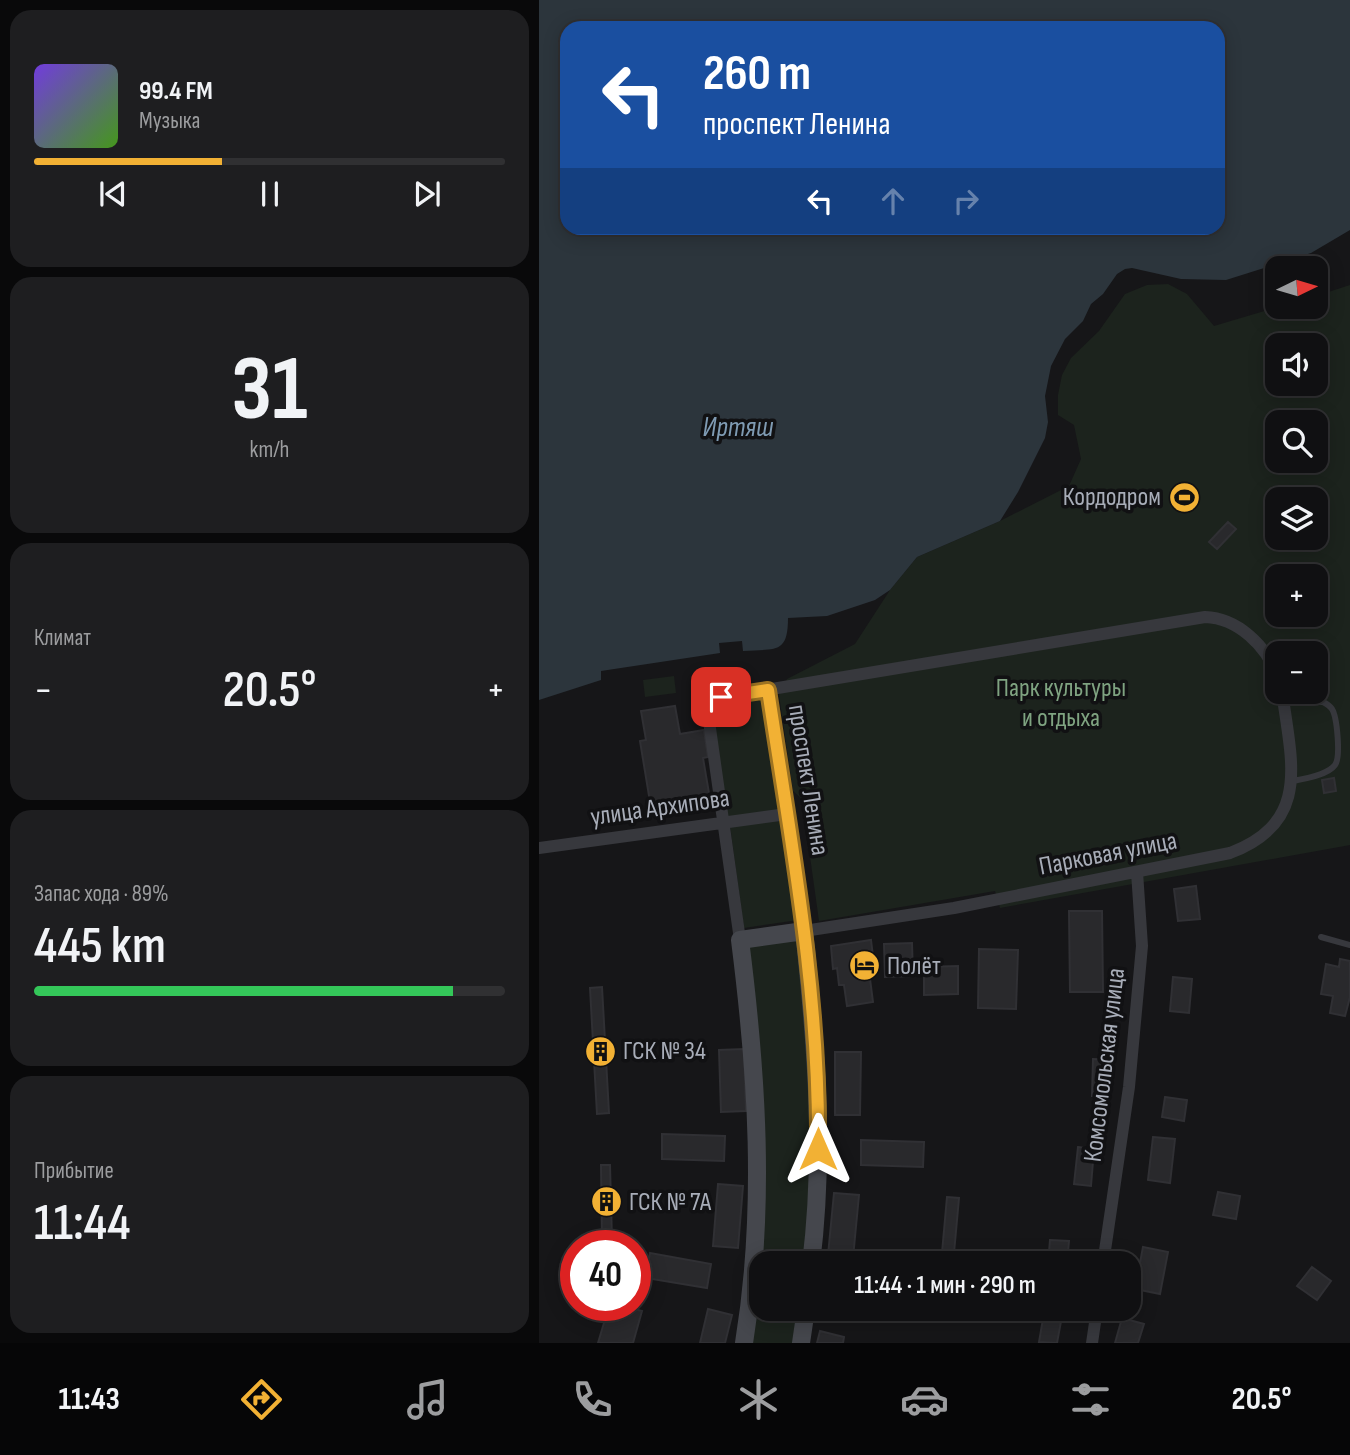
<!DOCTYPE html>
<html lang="ru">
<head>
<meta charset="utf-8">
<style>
	body { margin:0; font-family:"Sofia Sans Condensed",sans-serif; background:#1e1e20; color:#f1f3f6; height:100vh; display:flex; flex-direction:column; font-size:26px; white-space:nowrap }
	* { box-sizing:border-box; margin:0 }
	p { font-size:23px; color:#9c9d9f }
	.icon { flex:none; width:38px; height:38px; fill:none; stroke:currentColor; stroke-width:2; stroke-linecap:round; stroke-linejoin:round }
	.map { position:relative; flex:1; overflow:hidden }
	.drawer { display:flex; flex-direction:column; gap:10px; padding:10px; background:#09090a; width:539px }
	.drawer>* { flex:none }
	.banner { position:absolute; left:21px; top:21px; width:665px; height:214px; border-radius:21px; box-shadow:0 4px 18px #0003,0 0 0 2px #303032; background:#1a4fa0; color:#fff; overflow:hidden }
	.needle { width:46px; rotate:85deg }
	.controls { position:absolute; left:726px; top:256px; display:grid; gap:14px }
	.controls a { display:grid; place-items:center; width:63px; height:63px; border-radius:14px; background:#101012; box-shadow:0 4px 18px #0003,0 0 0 2px #303032; font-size:35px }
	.speed { position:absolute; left:21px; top:1230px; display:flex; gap:14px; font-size:35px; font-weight:700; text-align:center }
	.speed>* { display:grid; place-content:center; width:91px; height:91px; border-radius:50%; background:#101012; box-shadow:0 4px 18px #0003,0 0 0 2px #303032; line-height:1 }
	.speed .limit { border:10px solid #d22; background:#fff; color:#111 }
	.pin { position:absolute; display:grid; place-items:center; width:60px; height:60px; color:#fff; margin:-30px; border-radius:14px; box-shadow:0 4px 10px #0006 }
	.me { position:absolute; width:77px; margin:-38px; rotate:0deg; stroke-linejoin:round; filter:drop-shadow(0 0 5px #0008) }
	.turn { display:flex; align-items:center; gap:24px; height:147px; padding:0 28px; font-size:32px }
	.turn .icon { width:91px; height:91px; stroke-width:2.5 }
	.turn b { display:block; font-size:49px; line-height:60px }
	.lanes { display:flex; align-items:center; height:66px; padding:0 28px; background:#0003; justify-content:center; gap:35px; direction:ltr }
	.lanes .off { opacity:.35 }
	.big { font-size:52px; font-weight:600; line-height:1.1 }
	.drawer .tile { flex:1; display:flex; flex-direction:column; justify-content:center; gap:10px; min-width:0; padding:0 24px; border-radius:21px; background:#1e1e20 }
	.drawer .dial { align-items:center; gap:0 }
	.dial b { font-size:91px; line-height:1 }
	.song { display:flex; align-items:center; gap:21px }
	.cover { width:84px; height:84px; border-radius:10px; background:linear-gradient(135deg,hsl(260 70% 55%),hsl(100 70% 35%)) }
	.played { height:7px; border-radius:4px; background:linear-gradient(90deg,#f2b134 40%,#303032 40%) }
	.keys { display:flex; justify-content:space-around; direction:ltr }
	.heat { display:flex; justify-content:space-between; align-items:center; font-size:38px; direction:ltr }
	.charge { height:10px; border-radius:5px; background:linear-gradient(90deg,#34c759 89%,#303032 0) }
	.trip { position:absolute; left:210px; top:1251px; width:392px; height:70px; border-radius:21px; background:#101012; box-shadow:0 4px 18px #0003,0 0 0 2px #303032; font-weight:600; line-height:70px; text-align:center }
	.dock { display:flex; height:112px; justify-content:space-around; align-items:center; background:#060607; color:#9c9d9f }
	.dock .icon { width:49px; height:49px }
	.dock .on { color:#f2b134 }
	.dock b { font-size:32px; color:#f1f3f6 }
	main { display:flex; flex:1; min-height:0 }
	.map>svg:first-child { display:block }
	.green { fill:#1c231d; fill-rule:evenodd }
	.water { fill:#2c353c; fill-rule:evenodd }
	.building { fill:#29292c; stroke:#303034; stroke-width:2 }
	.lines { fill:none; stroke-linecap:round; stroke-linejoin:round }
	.lane { stroke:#37383d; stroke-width:6 }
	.street { stroke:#37383d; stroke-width:12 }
	.secondary { stroke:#45474d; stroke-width:18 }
	.route-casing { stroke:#9d7322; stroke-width:18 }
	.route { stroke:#f2b134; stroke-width:12 }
	.labels { text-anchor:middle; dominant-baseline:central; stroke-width:7; stroke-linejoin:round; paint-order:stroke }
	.poi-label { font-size:26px; fill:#a8adb8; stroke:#111113; text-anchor:start }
	.park-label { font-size:26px; fill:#7fa381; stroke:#111113 }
	.street-label { font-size:26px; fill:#a8adb8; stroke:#111113 }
	.water-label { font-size:28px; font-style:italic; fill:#7f9bb3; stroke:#111113 }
</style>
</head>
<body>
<main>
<section class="drawer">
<div class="tile">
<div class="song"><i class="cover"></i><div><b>99.4 FM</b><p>Музыка</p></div></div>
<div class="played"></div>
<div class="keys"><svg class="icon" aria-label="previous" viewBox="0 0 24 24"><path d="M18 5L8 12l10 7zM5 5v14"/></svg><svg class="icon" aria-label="pause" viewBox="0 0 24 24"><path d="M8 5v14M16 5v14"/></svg><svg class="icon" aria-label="next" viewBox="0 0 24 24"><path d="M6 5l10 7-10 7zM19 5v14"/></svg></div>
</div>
<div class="tile dial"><b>31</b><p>km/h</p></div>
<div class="tile"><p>Климат</p>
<div class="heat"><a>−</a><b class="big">20.5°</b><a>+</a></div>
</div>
<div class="tile"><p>Запас хода · 89%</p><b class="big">445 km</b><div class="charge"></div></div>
<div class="tile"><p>Прибытие</p><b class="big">11:44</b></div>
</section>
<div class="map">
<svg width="811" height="1343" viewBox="0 0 811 1343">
	<rect width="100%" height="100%" fill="#161618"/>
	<path class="green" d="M629,284l19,10 27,32 67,-20h35v-10l34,-11v560l-350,63 -5,-17 -176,30 -17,-122 -9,-8 -14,-96 8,-16 68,-35 35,-54 27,-33 83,-36 69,-35 12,-27 -7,-34 -16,-10v-20l4,-20 9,-17 28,-27 26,-37 22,-9zM738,345h39v38h-39zM738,422h39v38h-39zM738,499h39v38h-39zM738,576h39v38h-39zM738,653h39v38h-39z
		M135,676l2,17 -31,4 -2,-17z
		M225,693l18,117 -54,8 -17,-116z
		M244,818l15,102 -54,8 -14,-102z
		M261,937l14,154 -7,172 -46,1v45h39l-5,34h-46l-2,-398z"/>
	<path class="water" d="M0,0h811v230l-39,23 -85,27 -45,-1 -49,-11 -7,1 -8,5 -14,20 -12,10 -8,17 -18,18 -14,27 -6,30 3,26 -3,16 -27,54 -18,29 -83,36 -27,33 -15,10 -48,16 -39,2c0,38 -14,30 -45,33l-1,-10 -23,2 1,10 -119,18v9l-62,20zM28,28h651v200h-651z"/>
	<path class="building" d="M689,522l8,7 -19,20 -8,-7z
		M136,706l5,28 24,-4 4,27 -5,1 8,47 -59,9 -12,-73 6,-1 -5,-29z
		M795,778l2,13 -12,2 -2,-13z
		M657,886l4,33 -22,2 -4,-32z
		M530,911h33l1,81h-33z
		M332,940l2,16h-6l6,46 -26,4 -3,-21h-5l-2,-17 -4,1 -2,-23z
		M373,943l1,33 -28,1 -1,-33z
		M440,949l39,1 -2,59 -38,-1z
		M801,959l10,2v36l-5,19 -15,-3 3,-17 -12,-2 5,-30 13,3z
		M419,966v28l-34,1v-28z
		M634,977l19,2 -3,34 -19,-2z
		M63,987l7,126 -12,1 -7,-126z
		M205,1049l2,62 -25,1 -2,-62z
		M296,1052h26l-1,63h-25z
		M554,1059l19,1 -2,36h-18z
		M626,1097l22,3 -3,21 -22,-4z
		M123,1134l63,2 -1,25 -62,-2z
		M614,1137l22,2 -5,44 -22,-3z
		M322,1140l63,2 -1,25 -62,-2z
		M539,1147l16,2 -3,37 -17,-2z
		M62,1165h9l2,75h-10z
		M179,1184l25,2 -5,62 -25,-2z
		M679,1192l22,4 -4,23 -23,-4z
		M295,1193l25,2 -6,63 -25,-3z
		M408,1197l12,1 -6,66h-12z
		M511,1240l19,1 -2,23h-19z
		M604,1247l25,5 -8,42 -25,-5z
		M111,1253l61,11 -4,24 -61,-10z
		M773,1267l19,14 -14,19 -20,-14z
		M70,1306h13l20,5 -9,32h-35z
		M169,1309l24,6 -7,28h-25z
		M323,1309h49l-2,8z
		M505,1313l18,3 -5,27 -18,-1z
		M583,1318l22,6 -6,19h-23z
		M281,1331l24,6 -1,6h-26z"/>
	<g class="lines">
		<path class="lane" d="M744,702h40c4,2 7,4 9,7 5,8 9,48 3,56 -7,10 -31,14 -42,16
			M782,937l29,8"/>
		<path class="street" d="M228,690l37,241 150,-23 276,-55c82,-31 61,-92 52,-162
			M0,848l248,-34
			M201,940l-34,-240 499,-83c33,1 61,29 72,58
			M564,1264l26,-177 13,-141 -5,-74
			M553,1343l5,-34"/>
		<path class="secondary" d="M205,1343c22,-134 13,-269 -4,-403l64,-9c12,111 21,221 7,333
			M262,1343l5,-34"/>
	</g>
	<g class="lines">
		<defs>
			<path id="route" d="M182,697l47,-7c23,152 52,304 50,459"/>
		</defs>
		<use href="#route" class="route-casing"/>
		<use href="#route" class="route"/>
	</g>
	<defs>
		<symbol id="stadium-disc" viewBox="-11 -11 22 22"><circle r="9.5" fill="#f2b134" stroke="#111113"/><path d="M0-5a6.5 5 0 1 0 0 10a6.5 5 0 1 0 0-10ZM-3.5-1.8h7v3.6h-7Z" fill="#111"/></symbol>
		<symbol id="hotel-disc" viewBox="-11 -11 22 22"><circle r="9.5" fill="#f2b134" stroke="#111113"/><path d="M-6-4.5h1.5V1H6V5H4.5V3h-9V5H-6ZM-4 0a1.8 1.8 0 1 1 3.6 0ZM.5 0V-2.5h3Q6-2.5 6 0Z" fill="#111"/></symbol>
		<symbol id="building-disc" viewBox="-11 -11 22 22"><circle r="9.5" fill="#f2b134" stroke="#111113"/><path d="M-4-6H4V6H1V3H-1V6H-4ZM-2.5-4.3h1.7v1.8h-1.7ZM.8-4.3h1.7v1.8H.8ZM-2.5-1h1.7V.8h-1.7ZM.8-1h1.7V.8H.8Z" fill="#111"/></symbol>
	</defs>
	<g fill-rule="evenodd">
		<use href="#stadium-disc" x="628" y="480" width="35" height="35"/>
		<use href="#hotel-disc" x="308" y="948" width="35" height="35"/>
		<use href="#building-disc" x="44" y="1034" width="35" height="35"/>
		<use href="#building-disc" x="50" y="1184" width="35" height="35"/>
	</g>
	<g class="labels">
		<g class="poi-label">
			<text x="622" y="497" text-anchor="end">Кордодром</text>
			<text x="348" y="966">Полёт</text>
			<text x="84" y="1051">ГСК № 34</text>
			<text x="90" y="1202">ГСК № 7А</text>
		</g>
		<g class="park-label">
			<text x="522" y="688">Парк культуры<tspan x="522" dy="30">и отдыха</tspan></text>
		</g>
		<g class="street-label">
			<text transform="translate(269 780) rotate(81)">проспект Ленина</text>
			<text transform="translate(121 808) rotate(-8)">улица Архипова</text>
			<text transform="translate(569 854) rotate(-11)">Парковая улица</text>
			<text transform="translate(566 1065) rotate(-83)">Комсомольская улица</text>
		</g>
		<g class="water-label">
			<text x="199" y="427">Иртяш</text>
		</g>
	</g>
</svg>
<div class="controls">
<a><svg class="needle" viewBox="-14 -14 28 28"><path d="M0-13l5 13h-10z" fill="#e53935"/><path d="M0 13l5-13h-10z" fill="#9c9d9f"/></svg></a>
<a><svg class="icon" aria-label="sound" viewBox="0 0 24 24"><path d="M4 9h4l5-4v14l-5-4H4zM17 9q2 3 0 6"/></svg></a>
<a><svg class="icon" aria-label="search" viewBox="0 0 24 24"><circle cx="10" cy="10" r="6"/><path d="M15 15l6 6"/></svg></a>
<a><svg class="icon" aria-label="layers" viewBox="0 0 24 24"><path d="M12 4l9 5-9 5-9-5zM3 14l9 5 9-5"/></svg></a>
<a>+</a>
<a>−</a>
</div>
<div class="speed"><div class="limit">40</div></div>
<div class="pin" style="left:182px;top:697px;background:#d93025"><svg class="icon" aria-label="arrive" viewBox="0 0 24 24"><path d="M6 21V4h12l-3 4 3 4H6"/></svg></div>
<svg class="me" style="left:279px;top:1149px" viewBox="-20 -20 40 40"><path d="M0-17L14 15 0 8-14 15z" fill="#f2b134" stroke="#fff" stroke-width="4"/></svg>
<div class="trip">11:44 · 1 мин · 290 m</div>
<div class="banner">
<div class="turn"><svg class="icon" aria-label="left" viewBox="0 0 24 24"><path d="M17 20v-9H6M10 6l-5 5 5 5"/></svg><div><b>260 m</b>проспект Ленина</div></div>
<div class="lanes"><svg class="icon" aria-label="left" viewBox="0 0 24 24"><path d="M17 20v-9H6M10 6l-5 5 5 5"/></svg><svg class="icon off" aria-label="ahead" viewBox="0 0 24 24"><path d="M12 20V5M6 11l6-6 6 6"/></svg><svg class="icon off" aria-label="right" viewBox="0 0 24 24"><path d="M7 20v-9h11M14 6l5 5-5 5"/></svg></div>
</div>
</div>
</main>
<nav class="dock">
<b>11:43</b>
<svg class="icon on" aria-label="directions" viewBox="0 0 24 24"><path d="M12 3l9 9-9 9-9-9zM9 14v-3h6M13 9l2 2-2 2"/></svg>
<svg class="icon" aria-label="music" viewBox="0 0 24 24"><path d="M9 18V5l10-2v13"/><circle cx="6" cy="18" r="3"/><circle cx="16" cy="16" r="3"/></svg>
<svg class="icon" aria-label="phone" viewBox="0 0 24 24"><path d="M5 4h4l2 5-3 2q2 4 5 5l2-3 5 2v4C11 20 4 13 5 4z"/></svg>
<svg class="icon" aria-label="climate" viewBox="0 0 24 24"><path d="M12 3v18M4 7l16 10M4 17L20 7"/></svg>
<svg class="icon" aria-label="car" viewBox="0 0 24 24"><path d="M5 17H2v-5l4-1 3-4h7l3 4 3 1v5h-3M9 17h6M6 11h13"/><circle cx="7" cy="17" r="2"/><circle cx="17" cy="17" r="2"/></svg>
<svg class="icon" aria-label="filters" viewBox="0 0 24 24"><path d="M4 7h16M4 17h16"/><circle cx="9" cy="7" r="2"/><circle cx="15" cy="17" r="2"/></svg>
<b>20.5°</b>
</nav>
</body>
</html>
